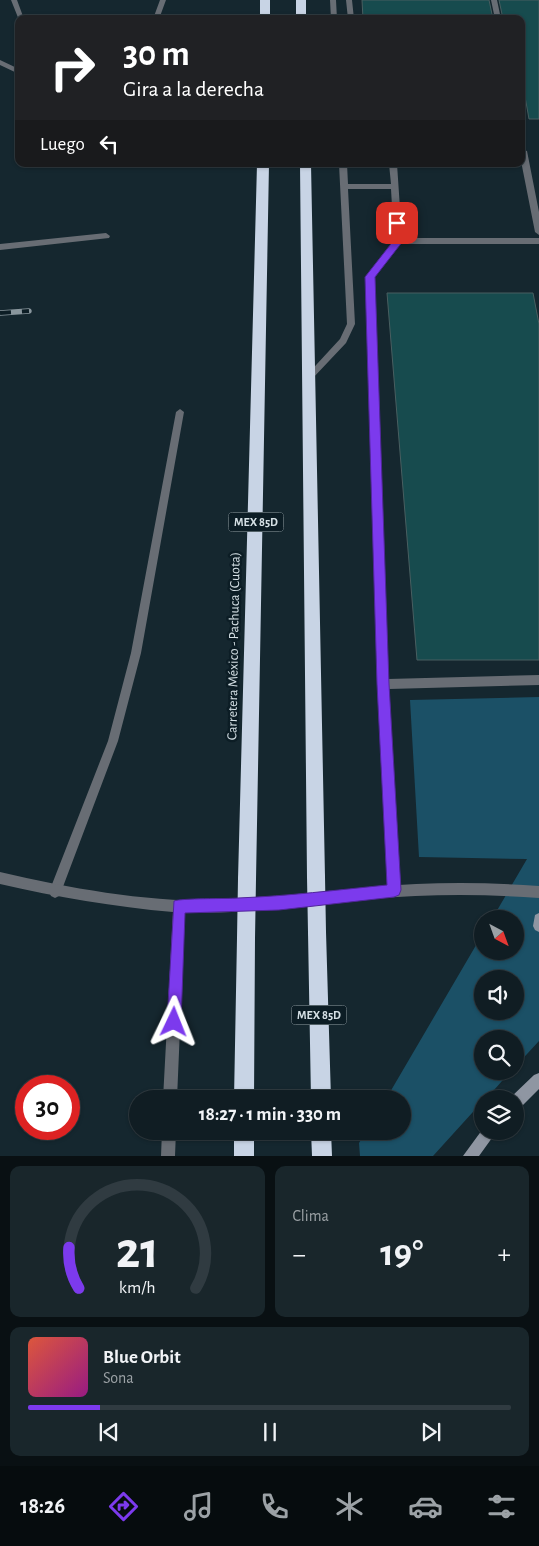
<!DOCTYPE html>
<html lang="es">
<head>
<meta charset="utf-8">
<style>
	body { margin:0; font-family:"Alegreya Sans",sans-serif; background:#19262b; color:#f1f3f6; height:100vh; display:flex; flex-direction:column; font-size:19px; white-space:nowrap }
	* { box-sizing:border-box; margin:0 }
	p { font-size:16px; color:#9ca2a6 }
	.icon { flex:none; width:28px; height:28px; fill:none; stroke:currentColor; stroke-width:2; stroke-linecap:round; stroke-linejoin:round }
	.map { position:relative; height:1156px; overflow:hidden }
	.side { display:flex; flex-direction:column; gap:10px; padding:10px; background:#091013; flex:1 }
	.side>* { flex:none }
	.guide { position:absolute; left:15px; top:15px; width:510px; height:152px; border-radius:10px; box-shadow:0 1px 4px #0004,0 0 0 1px #303b41; background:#202124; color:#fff; overflow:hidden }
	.needle { width:32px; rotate:139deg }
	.buttons { position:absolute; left:474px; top:910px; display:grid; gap:10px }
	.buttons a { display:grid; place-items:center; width:50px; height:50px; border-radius:50%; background:#101d23; box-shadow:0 1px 4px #0004,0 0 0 1px #303b41; font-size:25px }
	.speed { position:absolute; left:15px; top:1075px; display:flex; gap:10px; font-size:25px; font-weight:700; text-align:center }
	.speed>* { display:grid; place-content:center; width:65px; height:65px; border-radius:50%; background:#101d23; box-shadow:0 1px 4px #0004,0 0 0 1px #303b41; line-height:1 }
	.speed .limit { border:8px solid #d22; background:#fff; color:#111 }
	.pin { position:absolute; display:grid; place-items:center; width:42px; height:42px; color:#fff; margin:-21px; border-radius:10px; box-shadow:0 2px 8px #0006 }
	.me { position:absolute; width:55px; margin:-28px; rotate:2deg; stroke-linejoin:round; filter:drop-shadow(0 0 4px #0008) }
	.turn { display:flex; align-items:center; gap:18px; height:105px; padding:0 25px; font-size:22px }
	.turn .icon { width:65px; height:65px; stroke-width:2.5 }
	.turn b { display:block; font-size:35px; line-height:42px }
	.then { display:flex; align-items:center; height:48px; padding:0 25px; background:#0003; gap:10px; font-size:19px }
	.big { font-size:38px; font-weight:700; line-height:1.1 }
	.side .tile { flex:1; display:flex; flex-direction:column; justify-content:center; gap:8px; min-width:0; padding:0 18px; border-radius:10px; background:#19262b }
	.side .dial { align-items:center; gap:0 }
	.dial svg { height:130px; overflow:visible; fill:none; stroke:#303b41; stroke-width:7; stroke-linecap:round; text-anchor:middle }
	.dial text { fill:#f1f3f6; stroke:none }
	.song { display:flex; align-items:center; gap:15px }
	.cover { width:60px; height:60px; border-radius:8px; background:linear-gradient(135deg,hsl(10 70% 55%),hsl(310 70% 35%)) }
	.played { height:5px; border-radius:2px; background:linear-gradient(90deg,#7c3aed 15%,#303b41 15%) }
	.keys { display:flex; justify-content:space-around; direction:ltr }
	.heat { display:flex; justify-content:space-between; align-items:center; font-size:28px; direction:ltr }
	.side .tiles { flex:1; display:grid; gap:10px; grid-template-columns:1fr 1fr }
	.tile:last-child { grid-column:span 2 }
	.trip { position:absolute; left:129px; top:1090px; width:282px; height:50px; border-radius:25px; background:#101d23; box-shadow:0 1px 4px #0004,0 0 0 1px #303b41; font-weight:700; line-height:50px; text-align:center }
	.tabs { display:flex; height:80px; justify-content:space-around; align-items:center; background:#060c0e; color:#9ca2a6 }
	.tabs .icon { width:35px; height:35px }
	.tabs .active { color:#7c3aed }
	.tabs b { font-size:22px; color:#f1f3f6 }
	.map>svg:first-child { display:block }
	.green { fill:#1b5066; fill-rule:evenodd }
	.building { fill:#174b4e; stroke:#495f61 }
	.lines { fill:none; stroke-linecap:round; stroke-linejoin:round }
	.lane { fill:#686d74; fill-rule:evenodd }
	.street { fill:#686d74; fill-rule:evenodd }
	.secondary { fill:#8f96a2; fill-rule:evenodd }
	.highway { fill:#c8d4e5; fill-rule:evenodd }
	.rail-casing { stroke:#89969d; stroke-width:5.5 }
	.rail { stroke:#0c1d25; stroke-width:4; stroke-dasharray:11; stroke-linecap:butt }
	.highway-bridge { stroke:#c8d4e5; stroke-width:18 }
	.route { fill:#7c3aed; stroke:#51269a }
	.labels { text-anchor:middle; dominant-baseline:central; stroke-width:5; stroke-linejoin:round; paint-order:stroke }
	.shield { fill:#0c1d25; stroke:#99a6ab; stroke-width:1 }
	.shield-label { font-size:12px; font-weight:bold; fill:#d5e0e5 }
	.street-label { font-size:14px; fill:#d5e0e5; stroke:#0c1d25 }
</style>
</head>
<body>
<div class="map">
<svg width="539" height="1156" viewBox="0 0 539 1156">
	<rect width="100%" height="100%" fill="#15272f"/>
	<path class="green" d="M539,697v344l-24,26v-28h-33v32h29l-25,28h-4v3l-49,54h-73l-1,-13 7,-12h36v-32h-16l96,-164v16h33v-32h-23l35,-60 -108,-2 -9,-157zM482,979h33v32h-33z"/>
	<path class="building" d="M362,0h127l4,19h-130z
		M499,0h40v119h-10l-8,-45v-55h-18z
		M387,293h146l6,31v336h-122z"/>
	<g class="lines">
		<path class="lane" d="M11,0h6l7,19h-5v1z
			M160,0h6l-7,19h-6z
			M330,0h6l1,19h-6z
			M346,0h6l2,19h-6z
			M491,0h6l4,19h-6z
			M0,60l19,9v5l-19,-9z
			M521,149l6,2 12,61v23l-4,-3 -14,-71z
			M339,164h8l1,20h43l-2,-20h8l5,74h137v6h-139l-26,33 14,402 151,-4v10l-150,4 11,202 -2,4 -4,2 -4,-2 -2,-4 -10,-207 -12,-407 28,-36 -3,-52h-43l7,135 -9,19 -34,36h-6l-1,-2 35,-38 7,-15z
			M106,233l4,3 -1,2 -109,12v-6z
			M180,409l4,3 -43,241 -23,88 -57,151 -2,4 -4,2 -4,-2 -2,-4 59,-151 23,-88 45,-241z"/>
		<path class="street" d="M0,872c73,17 147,30 221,29 51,-1 101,-10 151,-14 56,-5 111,-5 167,-1v12c-56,-4 -112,-4 -168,1 -62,5 -124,16 -186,13l-8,187h-14l10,-187c-59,-5 -116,-15 -173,-28z
			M162,1131h14l-1,25h-14z"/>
		<path class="secondary" d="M539,913v19l-4,-2 -2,-4 2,-11z
			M539,1073v16l-19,19 -5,2v-11l-5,-1 24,-23z
			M482,1130v1h15l-18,25h-16z"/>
		<path class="highway" d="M260,0h10v19h-10z
			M296,0h10v19h-10z
			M257,164h12l-13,715 -3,6 -6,3 -6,-3 -3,-6z
			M300,164h11l14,713 -3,6 -6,3 -6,-3 -3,-6z
			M317,923l6,3 3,6 5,167h-20l-3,-167 3,-6z
			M246,929l6,3 3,6 -1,161h-20l3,-161 3,-6z
			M234,1131h20v25h-20z
			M311,1131h20l1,25h-20z"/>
		<defs>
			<path id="rail" d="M0,313l29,-2"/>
		</defs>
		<use href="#rail" class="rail-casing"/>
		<use href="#rail" class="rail"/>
		<path class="highway-bridge" d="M316,877l1,55
			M246,938l1,-59"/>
	</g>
	<path class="route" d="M397,220l5,3 1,18 -28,36 14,407 12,206 -2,5 -5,2 -115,13 -94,3 -4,109 -2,5 -5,2 -5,-2 -2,-5 7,-121c8,-3 52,-2 64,-3 50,-2 99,-8 149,-13l-10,-201 -12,-407 29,-37 -1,-17z"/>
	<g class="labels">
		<g class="shield">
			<rect x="228.5" y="512.5" width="55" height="19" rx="4"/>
			<rect x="291.5" y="1005.5" width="55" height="19" rx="4"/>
		</g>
		<g class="shield-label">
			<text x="256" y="522">MEX 85D</text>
			<text x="319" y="1015">MEX 85D</text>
		</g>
		<g class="street-label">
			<text transform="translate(234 646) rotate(-89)">Carretera México - Pachuca (Cuota)</text>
		</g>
	</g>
</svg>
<div class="buttons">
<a><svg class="needle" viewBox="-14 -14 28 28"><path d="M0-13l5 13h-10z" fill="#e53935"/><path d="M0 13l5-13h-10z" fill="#9ca2a6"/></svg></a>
<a><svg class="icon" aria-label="sound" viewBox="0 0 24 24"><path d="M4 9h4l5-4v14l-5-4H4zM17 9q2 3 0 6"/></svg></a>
<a><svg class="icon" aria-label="search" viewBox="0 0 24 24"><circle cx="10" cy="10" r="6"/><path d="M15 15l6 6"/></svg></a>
<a><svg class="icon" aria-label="layers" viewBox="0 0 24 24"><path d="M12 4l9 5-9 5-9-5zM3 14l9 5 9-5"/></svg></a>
</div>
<div class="speed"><div class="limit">30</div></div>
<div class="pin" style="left:397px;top:223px;background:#d93025"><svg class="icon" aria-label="arrive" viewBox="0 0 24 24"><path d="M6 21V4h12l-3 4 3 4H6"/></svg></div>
<svg class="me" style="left:174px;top:1022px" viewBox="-20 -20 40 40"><path d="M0-17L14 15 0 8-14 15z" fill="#7c3aed" stroke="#fff" stroke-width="4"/></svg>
<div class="trip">18:27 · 1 min · 330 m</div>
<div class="guide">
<div class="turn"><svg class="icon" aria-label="right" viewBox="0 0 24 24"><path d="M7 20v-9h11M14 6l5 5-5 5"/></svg><div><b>30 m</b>Gira a la derecha</div></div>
<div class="then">Luego<svg class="icon" aria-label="left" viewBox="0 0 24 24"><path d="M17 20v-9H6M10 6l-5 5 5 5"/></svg></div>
</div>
</div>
<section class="side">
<div class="tiles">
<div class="tile dial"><svg viewBox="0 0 100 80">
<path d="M14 69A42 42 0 1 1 86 69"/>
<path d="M14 69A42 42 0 0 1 8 44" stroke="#7c3aed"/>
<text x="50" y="56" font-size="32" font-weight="700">21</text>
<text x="50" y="72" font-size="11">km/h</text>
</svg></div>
<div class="tile"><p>Clima</p>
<div class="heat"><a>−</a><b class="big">19°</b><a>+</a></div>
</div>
<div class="tile">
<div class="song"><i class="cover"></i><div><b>Blue Orbit</b><p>Sona</p></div></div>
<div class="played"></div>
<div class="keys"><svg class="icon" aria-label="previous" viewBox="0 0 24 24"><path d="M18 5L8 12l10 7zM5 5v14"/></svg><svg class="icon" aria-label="pause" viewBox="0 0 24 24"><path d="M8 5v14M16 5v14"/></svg><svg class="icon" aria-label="next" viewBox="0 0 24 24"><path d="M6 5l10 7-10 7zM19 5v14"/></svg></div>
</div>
</div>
</section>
<nav class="tabs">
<b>18:26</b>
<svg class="icon active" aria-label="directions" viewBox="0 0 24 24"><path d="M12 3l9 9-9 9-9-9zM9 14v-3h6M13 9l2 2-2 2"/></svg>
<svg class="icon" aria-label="music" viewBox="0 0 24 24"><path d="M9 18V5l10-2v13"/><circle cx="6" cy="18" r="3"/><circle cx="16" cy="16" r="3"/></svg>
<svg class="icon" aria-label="phone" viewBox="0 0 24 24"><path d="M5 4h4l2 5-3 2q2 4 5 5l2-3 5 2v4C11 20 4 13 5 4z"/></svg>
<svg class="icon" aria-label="climate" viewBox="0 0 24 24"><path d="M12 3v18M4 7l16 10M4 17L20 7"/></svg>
<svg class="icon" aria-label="car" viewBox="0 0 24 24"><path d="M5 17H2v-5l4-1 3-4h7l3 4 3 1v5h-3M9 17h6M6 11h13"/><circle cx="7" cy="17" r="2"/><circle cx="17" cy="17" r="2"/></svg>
<svg class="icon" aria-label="filters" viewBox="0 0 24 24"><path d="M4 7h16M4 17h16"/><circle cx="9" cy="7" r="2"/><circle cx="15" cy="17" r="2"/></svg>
</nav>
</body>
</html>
